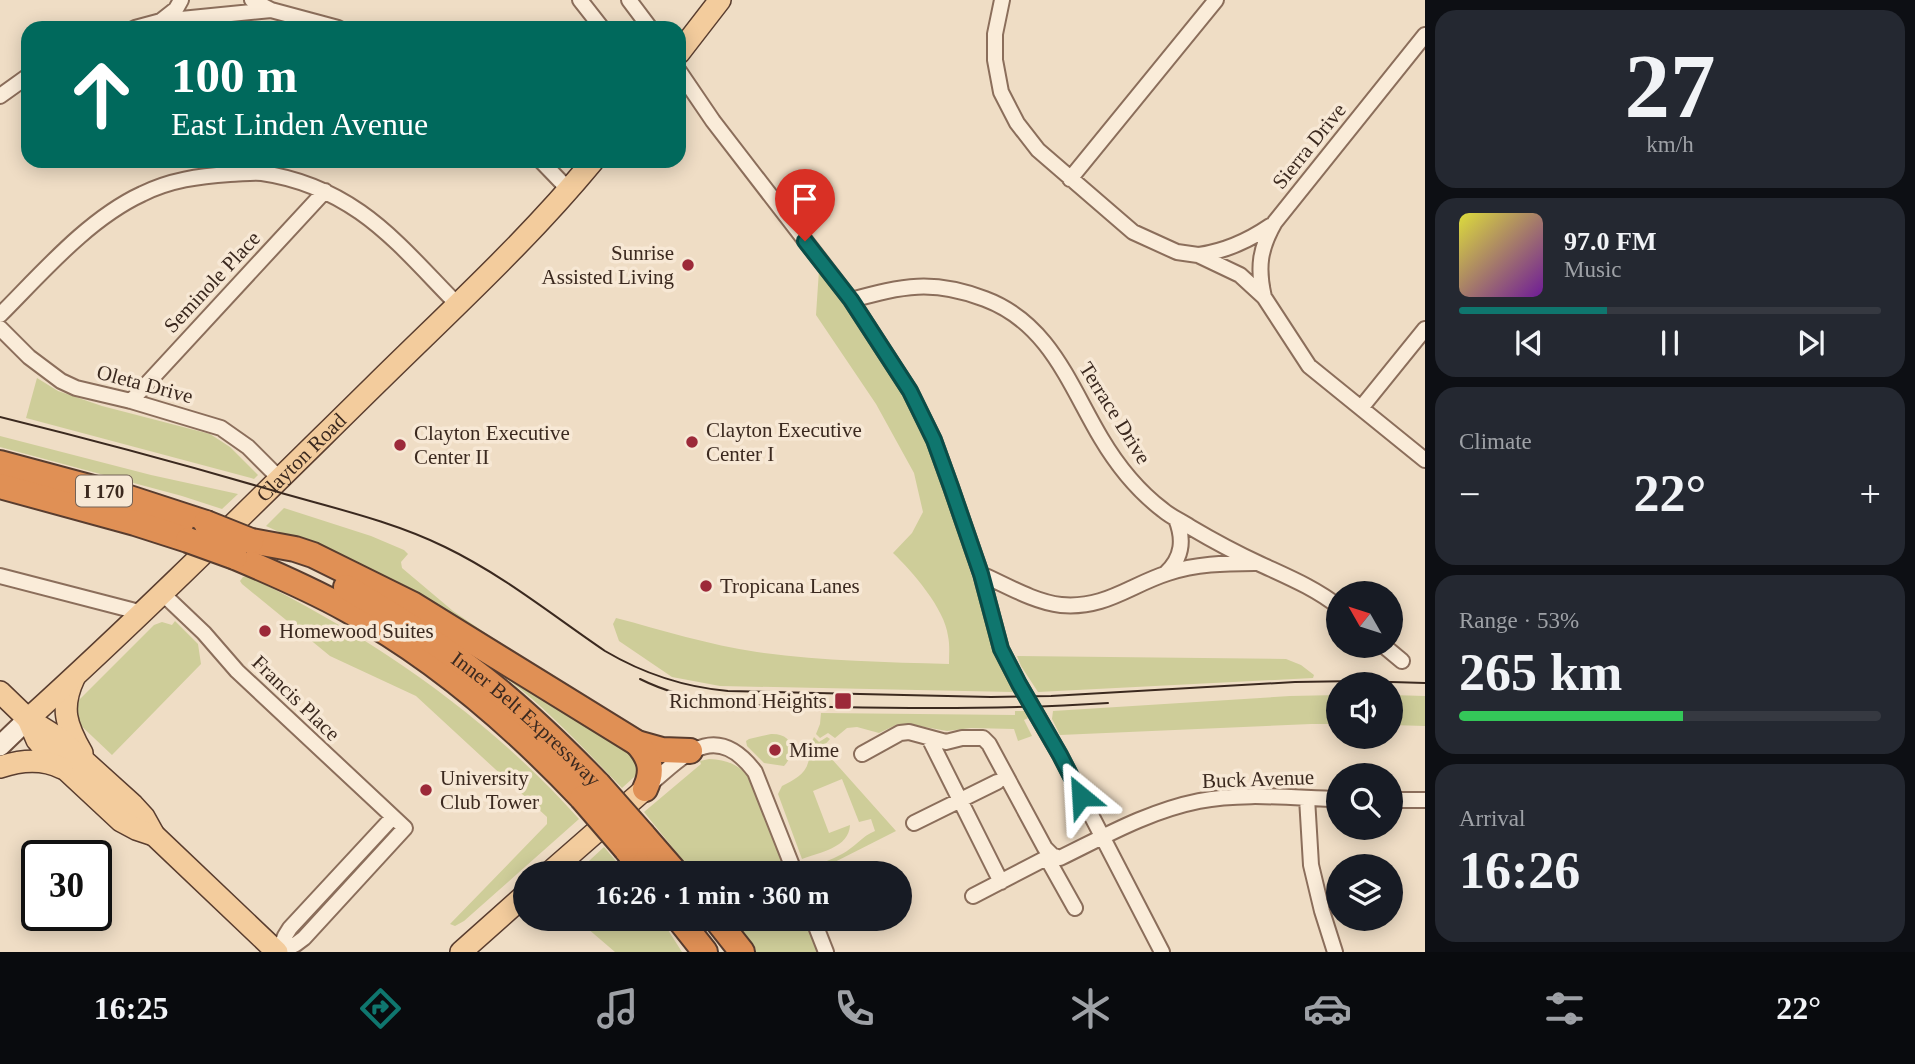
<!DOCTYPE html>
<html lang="en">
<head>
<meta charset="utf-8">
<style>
	body { margin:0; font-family:"Times New Roman",serif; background:#242831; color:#f1f3f6; height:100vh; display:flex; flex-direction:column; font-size:26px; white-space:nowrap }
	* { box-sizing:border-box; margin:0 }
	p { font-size:23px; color:#9ea1a6 }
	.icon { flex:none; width:38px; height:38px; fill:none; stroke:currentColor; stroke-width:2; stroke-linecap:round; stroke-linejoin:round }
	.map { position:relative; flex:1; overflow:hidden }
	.details { display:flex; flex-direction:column; gap:10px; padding:10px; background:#0d0f14; width:490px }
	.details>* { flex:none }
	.top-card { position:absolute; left:21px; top:21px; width:665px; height:147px; border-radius:21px; box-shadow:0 4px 18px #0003; background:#00695c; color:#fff; overflow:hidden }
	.needle { width:46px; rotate:309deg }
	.fabs { position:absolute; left:1326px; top:581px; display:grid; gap:14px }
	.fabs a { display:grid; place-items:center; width:77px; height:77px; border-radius:50%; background:#171b24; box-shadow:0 4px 18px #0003; font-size:35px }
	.speed { position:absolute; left:21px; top:840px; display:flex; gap:14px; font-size:35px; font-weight:700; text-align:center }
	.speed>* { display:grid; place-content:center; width:91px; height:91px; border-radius:50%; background:#171b24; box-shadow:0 4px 18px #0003; line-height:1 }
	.speed .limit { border:4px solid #111; border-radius:10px; background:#fff; color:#111 }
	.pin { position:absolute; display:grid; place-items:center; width:60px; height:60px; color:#fff; margin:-72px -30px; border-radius:50% 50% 50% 0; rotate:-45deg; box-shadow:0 0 7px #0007 }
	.pin .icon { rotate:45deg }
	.me { position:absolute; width:77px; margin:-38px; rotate:333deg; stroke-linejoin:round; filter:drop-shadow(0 0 5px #0008) }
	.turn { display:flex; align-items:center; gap:24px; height:147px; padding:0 35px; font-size:32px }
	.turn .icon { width:91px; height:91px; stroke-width:2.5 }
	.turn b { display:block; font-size:49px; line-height:60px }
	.big { font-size:52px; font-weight:800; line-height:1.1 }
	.details .tile { flex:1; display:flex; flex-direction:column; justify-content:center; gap:10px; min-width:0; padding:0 24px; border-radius:21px; background:#242831 }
	.details .dial { align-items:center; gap:0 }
	.dial b { font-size:91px; line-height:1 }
	.song { display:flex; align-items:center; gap:21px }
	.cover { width:84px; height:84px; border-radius:10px; background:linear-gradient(135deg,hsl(60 70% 55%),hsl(280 70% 35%)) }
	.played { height:7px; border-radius:4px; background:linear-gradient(90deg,#0f766e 35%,#363941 35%) }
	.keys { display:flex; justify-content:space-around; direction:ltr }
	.heat { display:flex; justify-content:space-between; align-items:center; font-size:38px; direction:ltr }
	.charge { height:10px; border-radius:5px; background:linear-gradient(90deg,#34c759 53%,#363941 0) }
	.trip { position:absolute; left:513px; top:861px; width:399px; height:70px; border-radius:35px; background:#171b24; box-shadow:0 4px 18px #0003; font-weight:800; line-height:70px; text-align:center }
	.tabs { display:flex; height:112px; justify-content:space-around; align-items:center; background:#090b0e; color:#9ea1a6 }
	.tabs .icon { width:49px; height:49px }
	.tabs .on { color:#0f766e }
	.tabs b { font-size:32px; color:#f1f3f6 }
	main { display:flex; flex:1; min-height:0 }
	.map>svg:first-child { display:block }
	.green { fill:#cecd99 }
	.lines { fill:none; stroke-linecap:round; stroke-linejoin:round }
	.street-casing { stroke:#8b6e5b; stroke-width:18 }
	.secondary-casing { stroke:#6d4f3e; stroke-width:23 }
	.primary-casing { stroke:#593d2f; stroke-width:24 }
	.highway-casing { stroke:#593d2f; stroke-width:28 }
	.street { stroke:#faecd9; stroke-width:14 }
	.secondary { stroke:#faecd9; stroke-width:19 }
	.primary { stroke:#f3cc9d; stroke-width:21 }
	.highway { stroke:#e09055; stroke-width:24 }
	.tram { stroke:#3b291f; stroke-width:2 }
	.highway-bridge-casing { stroke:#593d2f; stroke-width:28; stroke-linecap:butt }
	.highway-bridge { stroke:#e09055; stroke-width:24 }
	.route-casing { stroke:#0a4d48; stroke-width:18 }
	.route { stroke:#0f766e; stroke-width:12 }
	.poi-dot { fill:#9c2939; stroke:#f7e8d5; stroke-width:2.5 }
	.labels { text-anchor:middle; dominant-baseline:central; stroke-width:7; stroke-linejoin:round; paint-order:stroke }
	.shield { fill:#f7e8d5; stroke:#736256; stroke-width:2 }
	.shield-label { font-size:19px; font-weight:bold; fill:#3b291f }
	.street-label { font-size:21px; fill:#3b291f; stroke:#f7e8d5 }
	.poi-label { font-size:21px; fill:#3b291f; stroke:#f7e8d5; text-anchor:start }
</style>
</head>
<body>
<main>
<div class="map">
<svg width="1425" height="952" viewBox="0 0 1425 952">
	<rect width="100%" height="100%" fill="#efddc5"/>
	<path class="green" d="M819,270c39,55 81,108 107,171 21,52 37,108 54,161 10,31 19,61 33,90l-293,-6 -48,-9 -53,-36 -6,-17 3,-6c46,12 93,27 141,34 63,9 128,10 192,12 0,-9 1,-19 -1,-28 -3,-27 -36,-65 -55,-83l19,-20 11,-21 -9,-39 -38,-69 -60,-89z
		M37,378l21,13 44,15 108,28 20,13 28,28 -4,4 -3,-1 -225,-60z
		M0,436l151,39 87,19 -16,15 -40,-13 -182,-49z
		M284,508l87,28 33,14 4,4 -7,8 1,6 51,43 59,40 -3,3 -137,-80 -106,-48z
		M248,576c124,61 238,139 331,243l-115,102 -9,5 -5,-2 97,-100v-7l-131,-121 -86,-40 -88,-72 -2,-3 3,-4z
		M175,621l23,23 3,20 -89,91 -37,-35 2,-18 77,-77 8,-3 10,3z
		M458,647l177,105 8,17 -21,19c-39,-40 -78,-83 -123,-115 -13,-10 -28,-18 -41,-26z
		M1017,656l269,3 15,6 13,10 -1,3 -275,14 -17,-26z
		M1339,695v29h-28l-251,11 -8,-16 1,-8 237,-15z
		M1391,695l34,1v30l-34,-1z
		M1015,711h9l4,7 -4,2 8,16 -14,5 -4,-12 -43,-1 -24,3 -33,-6 -16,-1 -19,9 -22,-6 -10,1 -12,10 -7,-5 -8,5 -4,-4 4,-10 1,-11 194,2z
		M771,734c21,-1 27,17 13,32l-20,-3 -17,-17 -1,-5 3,-2z
		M814,737l5,5 8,-5 3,2 -8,9 74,83 -83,42h-5v-5c11,-4 23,-8 34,-14 12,-6 20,-18 33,-23l-4,-12 -12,3 -17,-43 -29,12 16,42 21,-8c-1,23 -30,27 -48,34l-24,-65 4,-8c13,-7 24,-11 27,-27 2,-8 1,-15 5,-22z
		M709,759c18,1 29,5 41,19l38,95h-95l-49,-61 57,-48 -1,-3z
		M604,847l22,26h-50z
		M582,919h79l21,33h-67l-35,-30z
		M729,919h78l13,33h-64z"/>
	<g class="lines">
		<defs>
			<path id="street" d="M252,0l19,10 67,18
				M580,0l22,28
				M629,0l21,28
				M1002,0l-7,34v26l6,32 16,31 21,27 95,82 44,20 21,3 42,20 24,22 45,69 116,94
				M162,20l14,-11 5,-9
				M135,28l26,-7 110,-11
				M679,71l34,50 138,179 59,91 24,49 17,47 30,87 20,75 18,35 41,71 102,197
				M0,96l28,-20
				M541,161l28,29
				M1070,179l146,-179
				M1199,255c27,-4 49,-14 71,-29
				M1264,297c-7,-30 -4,-49 11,-75l150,-187
				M851,300c52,-14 81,-21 134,-1 64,24 84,85 116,139 16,27 37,53 62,72 8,7 18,11 27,17 22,13 46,26 70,37 28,13 55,24 79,43
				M0,315c42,-42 88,-96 142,-121 28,-14 57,-18 88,-20 10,0 21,-2 32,-1 35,5 69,19 98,39 36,25 66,61 97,92
				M0,328l29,29 32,24 15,7 55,13 90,27 27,19 32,32
				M131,401l194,-210
				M1361,408l64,-79
				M1166,573c17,-16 18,-34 10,-54
				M981,574c25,11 53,28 80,31 44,4 69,-20 107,-32 28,-9 56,-10 86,-10
				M0,576l143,37
				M163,594l41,39 33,38 168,157 -101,110 -8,6 -16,8
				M1384,646l18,15
				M929,738l72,144
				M862,754l38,-21 9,-1 37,10 16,-4h21l6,6 56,104 7,7 8,3c45,-22 89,-47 139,-57 44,-9 95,-3 140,-2
				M647,787c36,-31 68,-68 108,-15l40,101
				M1307,798l4,67 11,46 13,41
				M1391,800h34
				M914,823l83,-41
				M1047,858l28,50
				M973,896l79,-41
				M813,919l13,33
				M279,952l6,-16 5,-8 103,-111"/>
			<path id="secondary" d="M0,746l28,-27"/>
			<g id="primary">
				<path d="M679,53l41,-53"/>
				<path d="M74,678c-14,30 -8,47 8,75"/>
				<path d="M0,692l28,27 32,20 73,66 11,12 10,18 123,117"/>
				<path id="s1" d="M28,719c119,-108 233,-222 347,-334 74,-73 152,-144 218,-224"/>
				<path d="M28,719l9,21 11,13 73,68 15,8 18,6"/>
				<path d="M0,767c21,-7 42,-9 62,1"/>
				<path d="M549,873l96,-84"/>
				<path d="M461,952l64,-57"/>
			</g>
			<g id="highway">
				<path d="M0,463l123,33 83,27"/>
				<path d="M0,486l135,37 53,17"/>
				<path d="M251,541l44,8 18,6 99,49 225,139 25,7 28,1"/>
				<path d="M235,557c38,16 75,32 111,52 89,48 167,116 236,189"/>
				<path id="s2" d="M346,587c48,28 95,58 138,92 41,32 78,68 114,105"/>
				<path d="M637,743c13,15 17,27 8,46"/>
				<path d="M643,835l33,38"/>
				<path d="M626,849l19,24"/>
				<path d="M679,919l26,33"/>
				<path d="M716,919l26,33"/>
			</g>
		</defs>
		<use href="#street" class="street-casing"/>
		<use href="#secondary" class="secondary-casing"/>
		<use href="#primary" class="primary-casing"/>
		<use href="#highway" class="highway-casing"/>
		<use href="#street" class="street"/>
		<use href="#secondary" class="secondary"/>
		<use href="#primary" class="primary"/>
		<use href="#highway" class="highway"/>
		<path class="tram" d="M0,417c93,23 186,48 278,75 55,16 114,29 167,55 58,28 107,68 160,104 39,23 78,36 123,40l263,6 60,-1 244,-14 63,-1 67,2
			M640,679c62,31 130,27 198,28 90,2 180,2 270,-4"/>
		<defs>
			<path id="highway-bridge" d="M206,523l45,18
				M188,540l47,17
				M598,784l45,51
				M582,798l44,51"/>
		</defs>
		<use href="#highway-bridge" class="highway-bridge-casing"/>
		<use href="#highway-bridge" class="highway-bridge"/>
	</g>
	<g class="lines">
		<defs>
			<path id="route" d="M805,241l46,59 59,91 24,49 17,47 30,87 20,75 18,35 41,71 21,41"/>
		</defs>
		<use href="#route" class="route-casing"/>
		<use href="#route" class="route"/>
	</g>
	<g class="poi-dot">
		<circle cx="688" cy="265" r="7"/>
		<circle cx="692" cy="442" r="7"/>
		<circle cx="400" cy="445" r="7"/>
		<circle cx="706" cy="586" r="7"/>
		<circle cx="265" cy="631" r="7"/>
		<rect x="834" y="692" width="18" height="18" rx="3.5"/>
		<circle cx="775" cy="750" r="7"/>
		<circle cx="426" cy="790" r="7"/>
	</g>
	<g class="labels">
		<rect class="shield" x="76" y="475.5" width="56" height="31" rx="5"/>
		<g class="shield-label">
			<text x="104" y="491">I 170</text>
		</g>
		<g class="street-label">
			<text transform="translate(1309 146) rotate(-51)">Sierra Drive</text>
			<text transform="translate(212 282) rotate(-47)">Seminole Place</text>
			<text transform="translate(145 384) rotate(15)">Oleta Drive</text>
			<text transform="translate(1115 413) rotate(58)">Terrace Drive</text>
			<text stroke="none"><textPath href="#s1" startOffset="378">Clayton Road</textPath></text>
			<text transform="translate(296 698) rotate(44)">Francis Place</text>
			<text stroke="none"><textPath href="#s2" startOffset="224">Inner Belt Expressway</textPath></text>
			<text transform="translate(1258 779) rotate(-2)">Buck Avenue</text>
		</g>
		<g class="poi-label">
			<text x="674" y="253" text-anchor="end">Sunrise<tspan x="674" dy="24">Assisted Living</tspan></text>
			<text x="706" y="430">Clayton Executive<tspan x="706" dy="24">Center I</tspan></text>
			<text x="414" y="433">Clayton Executive<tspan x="414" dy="24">Center II</tspan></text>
			<text x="720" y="586">Tropicana Lanes</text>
			<text x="279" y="631">Homewood Suites</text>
			<text x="827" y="701" text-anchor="end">Richmond Heights</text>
			<text x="789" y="750">Mime</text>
			<text x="440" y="778">University<tspan x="440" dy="24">Club Tower</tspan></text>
		</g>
	</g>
</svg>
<div class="fabs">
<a><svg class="needle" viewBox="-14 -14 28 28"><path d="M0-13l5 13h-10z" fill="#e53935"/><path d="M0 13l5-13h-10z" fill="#9ea1a6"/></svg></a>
<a><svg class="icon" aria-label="sound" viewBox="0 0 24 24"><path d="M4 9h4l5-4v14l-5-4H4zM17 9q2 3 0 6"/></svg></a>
<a><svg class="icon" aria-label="search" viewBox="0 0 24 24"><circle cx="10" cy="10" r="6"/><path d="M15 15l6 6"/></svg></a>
<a><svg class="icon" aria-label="layers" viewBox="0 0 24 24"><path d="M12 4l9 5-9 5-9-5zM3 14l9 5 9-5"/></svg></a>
</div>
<div class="speed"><div class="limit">30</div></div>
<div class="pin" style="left:805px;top:241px;background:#d93025"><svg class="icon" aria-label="arrive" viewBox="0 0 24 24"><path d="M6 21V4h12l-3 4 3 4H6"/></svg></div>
<svg class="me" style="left:1081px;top:796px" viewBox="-20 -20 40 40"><path d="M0-17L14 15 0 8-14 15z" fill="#0f766e" stroke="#fff" stroke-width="4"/></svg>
<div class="trip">16:26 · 1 min · 360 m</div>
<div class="top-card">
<div class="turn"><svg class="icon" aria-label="ahead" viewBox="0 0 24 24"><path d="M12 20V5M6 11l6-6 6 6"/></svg><div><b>100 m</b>East Linden Avenue</div></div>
</div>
</div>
<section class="details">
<div class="tile dial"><b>27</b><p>km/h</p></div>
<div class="tile">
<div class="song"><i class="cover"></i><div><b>97.0 FM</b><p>Music</p></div></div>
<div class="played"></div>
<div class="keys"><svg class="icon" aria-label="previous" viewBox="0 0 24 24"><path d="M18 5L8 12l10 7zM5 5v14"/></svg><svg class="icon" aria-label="pause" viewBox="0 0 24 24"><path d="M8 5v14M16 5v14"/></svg><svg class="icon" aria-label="next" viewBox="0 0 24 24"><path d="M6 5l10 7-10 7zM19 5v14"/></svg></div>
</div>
<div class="tile"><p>Climate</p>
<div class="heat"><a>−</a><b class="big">22°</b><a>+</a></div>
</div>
<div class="tile"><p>Range · 53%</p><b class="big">265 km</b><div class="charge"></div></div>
<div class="tile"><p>Arrival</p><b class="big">16:26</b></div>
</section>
</main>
<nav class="tabs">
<b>16:25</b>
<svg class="icon on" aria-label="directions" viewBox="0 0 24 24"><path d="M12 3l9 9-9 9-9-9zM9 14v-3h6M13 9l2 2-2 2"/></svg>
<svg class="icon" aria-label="music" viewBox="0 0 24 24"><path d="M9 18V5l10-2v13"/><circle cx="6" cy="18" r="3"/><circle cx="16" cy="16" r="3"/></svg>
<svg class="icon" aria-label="phone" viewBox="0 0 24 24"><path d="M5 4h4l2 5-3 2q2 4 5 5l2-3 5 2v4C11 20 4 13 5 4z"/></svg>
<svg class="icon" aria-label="climate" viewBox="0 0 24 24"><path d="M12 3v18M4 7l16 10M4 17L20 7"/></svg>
<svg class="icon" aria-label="car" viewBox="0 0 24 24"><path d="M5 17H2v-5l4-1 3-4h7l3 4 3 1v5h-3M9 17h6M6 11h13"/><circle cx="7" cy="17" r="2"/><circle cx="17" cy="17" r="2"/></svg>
<svg class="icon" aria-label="filters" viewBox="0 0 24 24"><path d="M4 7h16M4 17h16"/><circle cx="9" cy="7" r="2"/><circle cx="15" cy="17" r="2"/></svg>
<b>22°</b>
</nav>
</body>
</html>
